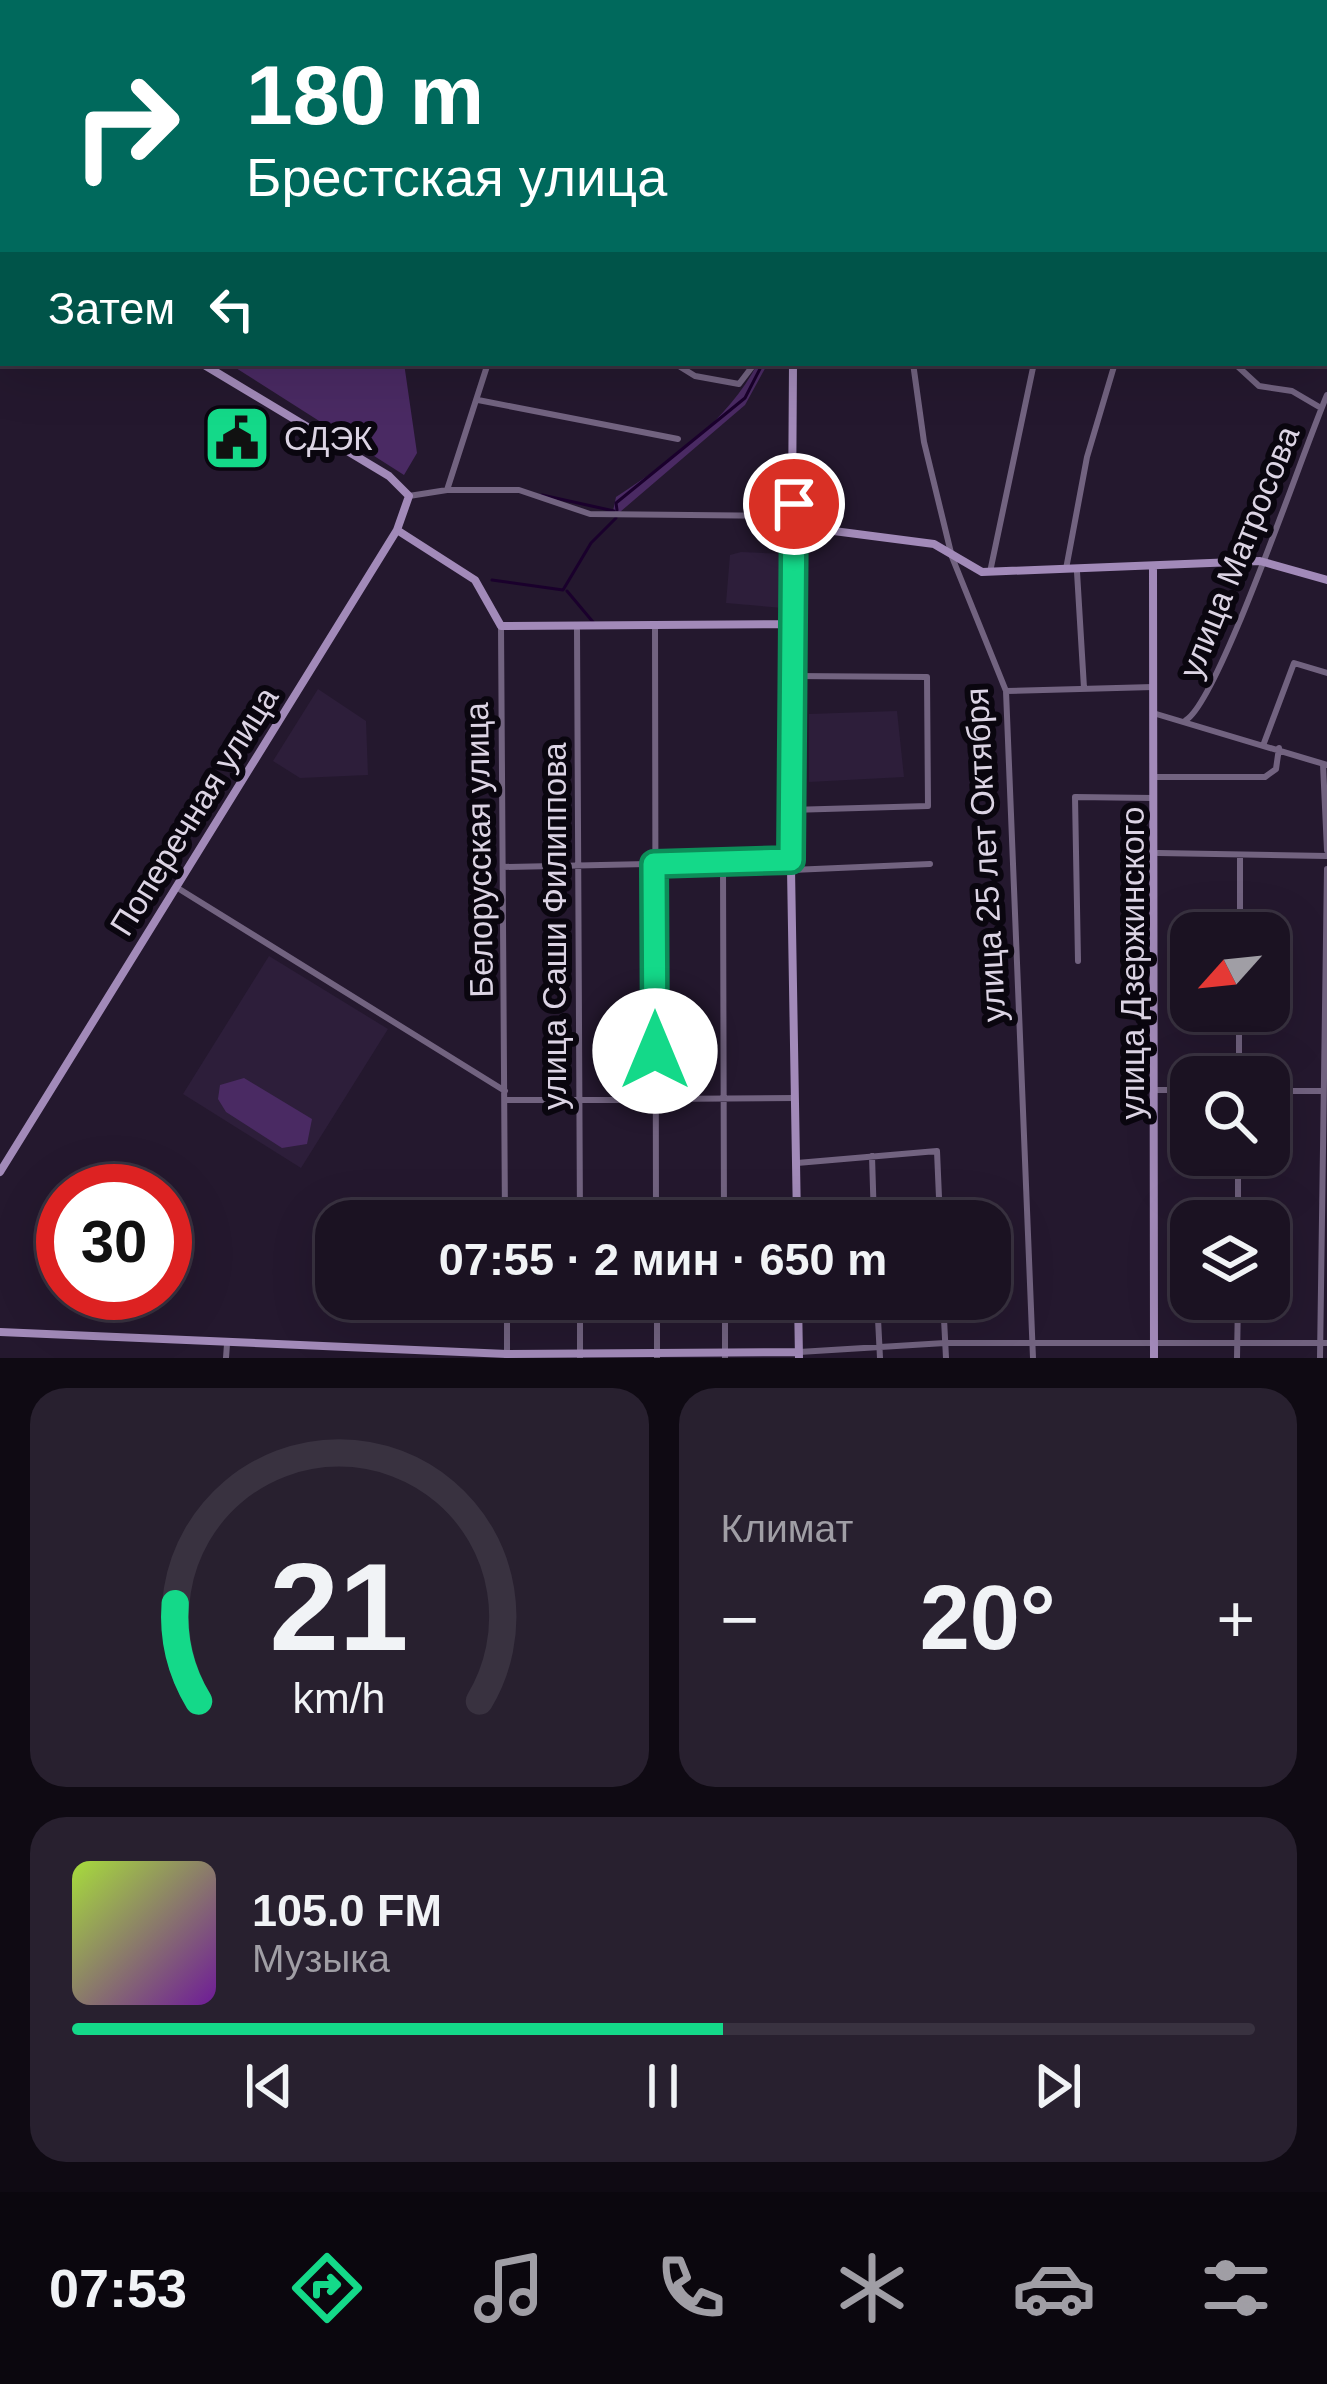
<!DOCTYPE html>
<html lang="ru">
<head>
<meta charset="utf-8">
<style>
	body { margin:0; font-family:Helvetica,sans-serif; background:#28202f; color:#f1f3f6; height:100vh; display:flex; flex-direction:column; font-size:45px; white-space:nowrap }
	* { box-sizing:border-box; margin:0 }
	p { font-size:39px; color:#a09ea5 }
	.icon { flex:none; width:66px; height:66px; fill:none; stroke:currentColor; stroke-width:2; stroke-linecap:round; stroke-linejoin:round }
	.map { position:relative; height:1358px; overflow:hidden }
	.sheet { display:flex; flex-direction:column; gap:30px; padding:30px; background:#0f0a13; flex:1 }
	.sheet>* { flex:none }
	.top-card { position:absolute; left:0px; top:0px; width:1329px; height:366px; box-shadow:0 12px 48px #0002,0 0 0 3px #393240; background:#00695c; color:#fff; overflow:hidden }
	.needle { width:78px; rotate:243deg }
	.controls { position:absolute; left:1170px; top:912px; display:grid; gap:24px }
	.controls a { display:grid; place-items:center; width:120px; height:120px; border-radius:24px; background:#1b1222; box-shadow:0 12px 48px #0002,0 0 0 3px #393240; font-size:60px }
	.speed { position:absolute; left:36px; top:1164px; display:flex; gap:24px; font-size:60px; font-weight:700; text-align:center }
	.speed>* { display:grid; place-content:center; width:156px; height:156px; border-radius:50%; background:#1b1222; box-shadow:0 12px 48px #0002,0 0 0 3px #393240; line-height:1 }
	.speed .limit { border:18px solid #d22; background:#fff; color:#111 }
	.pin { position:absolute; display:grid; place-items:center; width:102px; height:102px; color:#fff; margin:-51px; border:6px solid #fff; border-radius:50%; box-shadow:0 3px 12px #0007 }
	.me { position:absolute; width:132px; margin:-66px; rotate:0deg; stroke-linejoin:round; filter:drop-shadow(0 0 9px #0008) }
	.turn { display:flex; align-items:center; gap:42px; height:252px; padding:0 48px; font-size:54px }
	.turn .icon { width:156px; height:156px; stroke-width:2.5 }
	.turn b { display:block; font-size:84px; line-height:102px }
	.then { display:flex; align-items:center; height:114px; padding:0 48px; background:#0003; gap:24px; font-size:45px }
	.big { font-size:90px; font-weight:700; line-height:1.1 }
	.sheet .widget { flex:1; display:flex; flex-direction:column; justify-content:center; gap:18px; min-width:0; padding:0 42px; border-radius:36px; background:#28202f }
	.sheet .dial { align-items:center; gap:0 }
	.dial svg { height:312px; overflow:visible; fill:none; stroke:#393240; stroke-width:7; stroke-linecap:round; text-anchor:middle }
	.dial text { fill:#f1f3f6; stroke:none }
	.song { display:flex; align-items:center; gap:36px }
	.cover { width:144px; height:144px; border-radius:18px; background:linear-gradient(135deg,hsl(80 70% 55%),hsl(280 70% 35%)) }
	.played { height:12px; border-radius:6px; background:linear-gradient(90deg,#14d989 55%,#393240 55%) }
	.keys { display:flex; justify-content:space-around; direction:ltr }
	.heat { display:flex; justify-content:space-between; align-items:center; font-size:66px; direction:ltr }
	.sheet .tiles { flex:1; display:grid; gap:30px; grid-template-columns:1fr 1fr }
	.widget:last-child { grid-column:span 2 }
	.trip { position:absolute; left:315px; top:1200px; width:696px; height:120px; border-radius:36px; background:#1b1222; box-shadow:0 12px 48px #0002,0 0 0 3px #393240; font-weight:700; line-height:120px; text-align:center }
	.tab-bar { display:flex; height:192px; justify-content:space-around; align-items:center; background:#0b070e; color:#a09ea5 }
	.tab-bar .icon { width:84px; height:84px }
	.tab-bar .selected { color:#14d989 }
	.tab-bar b { font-size:54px; color:#f1f3f6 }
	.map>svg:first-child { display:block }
	.built { fill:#2d1e3a }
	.green { fill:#4a2a63 }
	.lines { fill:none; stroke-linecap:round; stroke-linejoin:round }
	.stream { stroke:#1a002c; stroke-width:3 }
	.street { stroke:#726380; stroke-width:6 }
	.secondary { stroke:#a28ab9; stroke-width:8 }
	.route-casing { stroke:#0d8d59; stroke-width:30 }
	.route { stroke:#14d989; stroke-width:21 }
	.labels { text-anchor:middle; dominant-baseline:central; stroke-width:12; stroke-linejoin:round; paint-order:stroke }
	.poi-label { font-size:33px; fill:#dcd4e4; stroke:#0a060f; text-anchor:start }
	.street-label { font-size:33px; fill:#dcd4e4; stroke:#0a060f }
</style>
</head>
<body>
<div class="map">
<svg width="1327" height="1358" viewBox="0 0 1327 1358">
	<rect width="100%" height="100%" fill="#24182e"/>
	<path class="built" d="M741,552l43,2 -1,54 -57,-5 4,-48z
		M318,689l48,32 2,54 -68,3 -27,-17z
		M897,711l7,66 -95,5v-68z
		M269,956l119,73 -87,139 -118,-74z"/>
	<path class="green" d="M228,363h176l13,90 -13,22z
		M758,363h10l-23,42 -125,107 -7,-1 3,-14c55,-36 111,-75 142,-134z
		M244,1078l68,41 -5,25 -25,4 -56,-36 -8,-13 2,-14z"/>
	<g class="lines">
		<path class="stream" d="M1207,3l1,-3
			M542,495l72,16
			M617,510l-1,-7 129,-105 18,-35
			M492,580l71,10 28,-47 25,-25
			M567,591l26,31"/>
		<path class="street" d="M690,3l1,-3
			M863,3v-3
			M951,3l1,-3
			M1126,3l2,-3
			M1310,3l2,-3
			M0,41l3,2
			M0,117l3,1
			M1326,122h1
			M1326,306l1,1
			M674,363l21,13 44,8 16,-21
			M913,363l11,79 28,115 54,134 27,667
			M1234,363l25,23 33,5 29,17
			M478,400l200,39
			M447,490h72l71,24 203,2
			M409,496l38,-6 41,-127
			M794,504l32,26
			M794,546l27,-16
			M1066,569l21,-112 28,-94
			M990,572l44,-209
			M1077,572l7,116
			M501,626l4,595
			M655,628l1,593
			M577,630l3,591
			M1006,691l147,-4
			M1153,713l174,52
			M1186,720c33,-19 118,-272 141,-325
			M1264,743l30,-80 33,10
			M1323,764l4,86
			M1155,777h110l11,-8 3,-21
			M790,810l138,-4 -1,-129 -134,-1
			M1158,853l169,3
			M723,864l1,357
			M503,867l288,-6
			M792,870l138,-6
			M176,887l329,204
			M1240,933v-77
			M1078,961l-3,-164 78,1
			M1239,1077v-66
			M1157,1090h34
			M1269,1091h54
			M505,1100l290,-2
			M872,1156l2,65
			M797,1163l140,-12 3,70
			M1238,1221v-66
			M507,1299v59
			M580,1299v59
			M657,1299v59
			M725,1299v59
			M877,1299l3,59
			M943,1299l3,59
			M799,1352l146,-9h382
			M226,1358l1,-14
			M1237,1358l1,-59
			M1320,1358l7,-489"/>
		<path class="secondary" d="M736,0l1,3
			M41,3l2,-3
			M0,69l3,-5
			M0,240l3,2
			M793,363l-3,447 7,411
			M397,530l78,50 26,46 292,-2
			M826,530l108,14 48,28 278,-11 67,19
			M1153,568l1,790
			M0,1172l397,-642 12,-34 -20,-20 -188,-113
			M798,1299l1,59
			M0,1332l507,22 292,-2"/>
	</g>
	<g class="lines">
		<defs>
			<path id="route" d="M655,1051l-1,-187 137,-4 3,-356"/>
		</defs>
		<use href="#route" class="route-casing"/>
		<use href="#route" class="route"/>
	</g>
	<defs>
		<symbol id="civic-square" viewBox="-11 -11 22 22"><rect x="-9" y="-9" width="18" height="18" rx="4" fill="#14d989" stroke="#0a060f"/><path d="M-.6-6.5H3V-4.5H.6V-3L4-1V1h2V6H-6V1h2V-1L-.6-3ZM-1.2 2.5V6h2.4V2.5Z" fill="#111"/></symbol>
	</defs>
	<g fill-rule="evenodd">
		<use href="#civic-square" x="199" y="400" width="76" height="76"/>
	</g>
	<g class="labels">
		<g class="poi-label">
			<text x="284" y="438">СДЭК</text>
		</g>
		<g class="street-label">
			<text transform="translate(1239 552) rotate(-68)">улица Матросова</text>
			<text transform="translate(194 811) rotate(-58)">Поперечная улица</text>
			<text transform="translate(479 850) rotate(-91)">Белорусская улица</text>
			<text transform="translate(985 855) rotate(-93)">улица 25 лет Октября</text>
			<text transform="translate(554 926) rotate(-90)">улица Саши Филиппова</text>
			<text transform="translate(1132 963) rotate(-90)">улица Дзержинского</text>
		</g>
	</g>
</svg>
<div class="controls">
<a><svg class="needle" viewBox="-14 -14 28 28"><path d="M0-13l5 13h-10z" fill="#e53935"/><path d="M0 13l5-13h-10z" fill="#a09ea5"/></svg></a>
<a><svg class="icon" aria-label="search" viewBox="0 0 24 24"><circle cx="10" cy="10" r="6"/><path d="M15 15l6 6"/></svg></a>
<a><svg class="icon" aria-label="layers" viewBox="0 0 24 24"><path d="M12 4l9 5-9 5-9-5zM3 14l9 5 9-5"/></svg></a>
</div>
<div class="speed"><div class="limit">30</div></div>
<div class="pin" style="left:794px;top:504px;background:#d93025"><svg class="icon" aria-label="arrive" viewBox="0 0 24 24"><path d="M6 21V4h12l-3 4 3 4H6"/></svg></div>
<svg class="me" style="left:655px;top:1051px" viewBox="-20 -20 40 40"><circle r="19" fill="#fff"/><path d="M0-13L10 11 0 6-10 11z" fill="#14d989"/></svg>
<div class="trip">07:55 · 2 мин · 650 m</div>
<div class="top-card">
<div class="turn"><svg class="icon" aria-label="right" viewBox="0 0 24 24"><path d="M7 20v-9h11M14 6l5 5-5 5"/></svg><div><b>180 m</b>Брестская улица</div></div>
<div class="then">Затем<svg class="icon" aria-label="left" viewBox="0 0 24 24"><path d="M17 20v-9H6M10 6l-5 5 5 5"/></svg></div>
</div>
</div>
<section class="sheet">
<div class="tiles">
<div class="widget dial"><svg viewBox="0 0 100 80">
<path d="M14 69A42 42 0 1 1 86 69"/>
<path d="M14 69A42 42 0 0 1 8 44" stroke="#14d989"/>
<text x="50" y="56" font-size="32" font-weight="700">21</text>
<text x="50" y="72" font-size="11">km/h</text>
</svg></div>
<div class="widget"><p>Климат</p>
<div class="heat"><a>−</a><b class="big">20°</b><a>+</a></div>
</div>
<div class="widget">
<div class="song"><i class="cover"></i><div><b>105.0 FM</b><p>Музыка</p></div></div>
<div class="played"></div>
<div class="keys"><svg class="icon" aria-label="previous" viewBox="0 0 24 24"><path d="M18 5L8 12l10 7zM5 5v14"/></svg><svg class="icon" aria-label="pause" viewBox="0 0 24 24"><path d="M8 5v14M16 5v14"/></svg><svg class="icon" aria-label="next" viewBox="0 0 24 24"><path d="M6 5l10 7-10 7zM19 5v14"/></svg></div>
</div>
</div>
</section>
<nav class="tab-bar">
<b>07:53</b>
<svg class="icon selected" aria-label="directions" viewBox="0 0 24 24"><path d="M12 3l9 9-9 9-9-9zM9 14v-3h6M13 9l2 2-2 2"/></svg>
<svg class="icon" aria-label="music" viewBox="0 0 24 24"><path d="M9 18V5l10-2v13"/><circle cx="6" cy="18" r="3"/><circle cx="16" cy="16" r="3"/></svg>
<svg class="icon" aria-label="phone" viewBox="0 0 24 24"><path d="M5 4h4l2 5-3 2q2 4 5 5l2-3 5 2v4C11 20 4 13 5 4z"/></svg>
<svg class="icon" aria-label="climate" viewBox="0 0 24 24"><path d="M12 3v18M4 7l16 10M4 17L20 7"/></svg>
<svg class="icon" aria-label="car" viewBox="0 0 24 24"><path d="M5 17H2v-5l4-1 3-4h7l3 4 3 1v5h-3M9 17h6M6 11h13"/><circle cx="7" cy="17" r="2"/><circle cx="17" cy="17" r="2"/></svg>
<svg class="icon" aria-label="filters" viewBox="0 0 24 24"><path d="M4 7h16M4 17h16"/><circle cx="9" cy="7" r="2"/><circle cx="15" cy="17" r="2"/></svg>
</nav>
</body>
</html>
